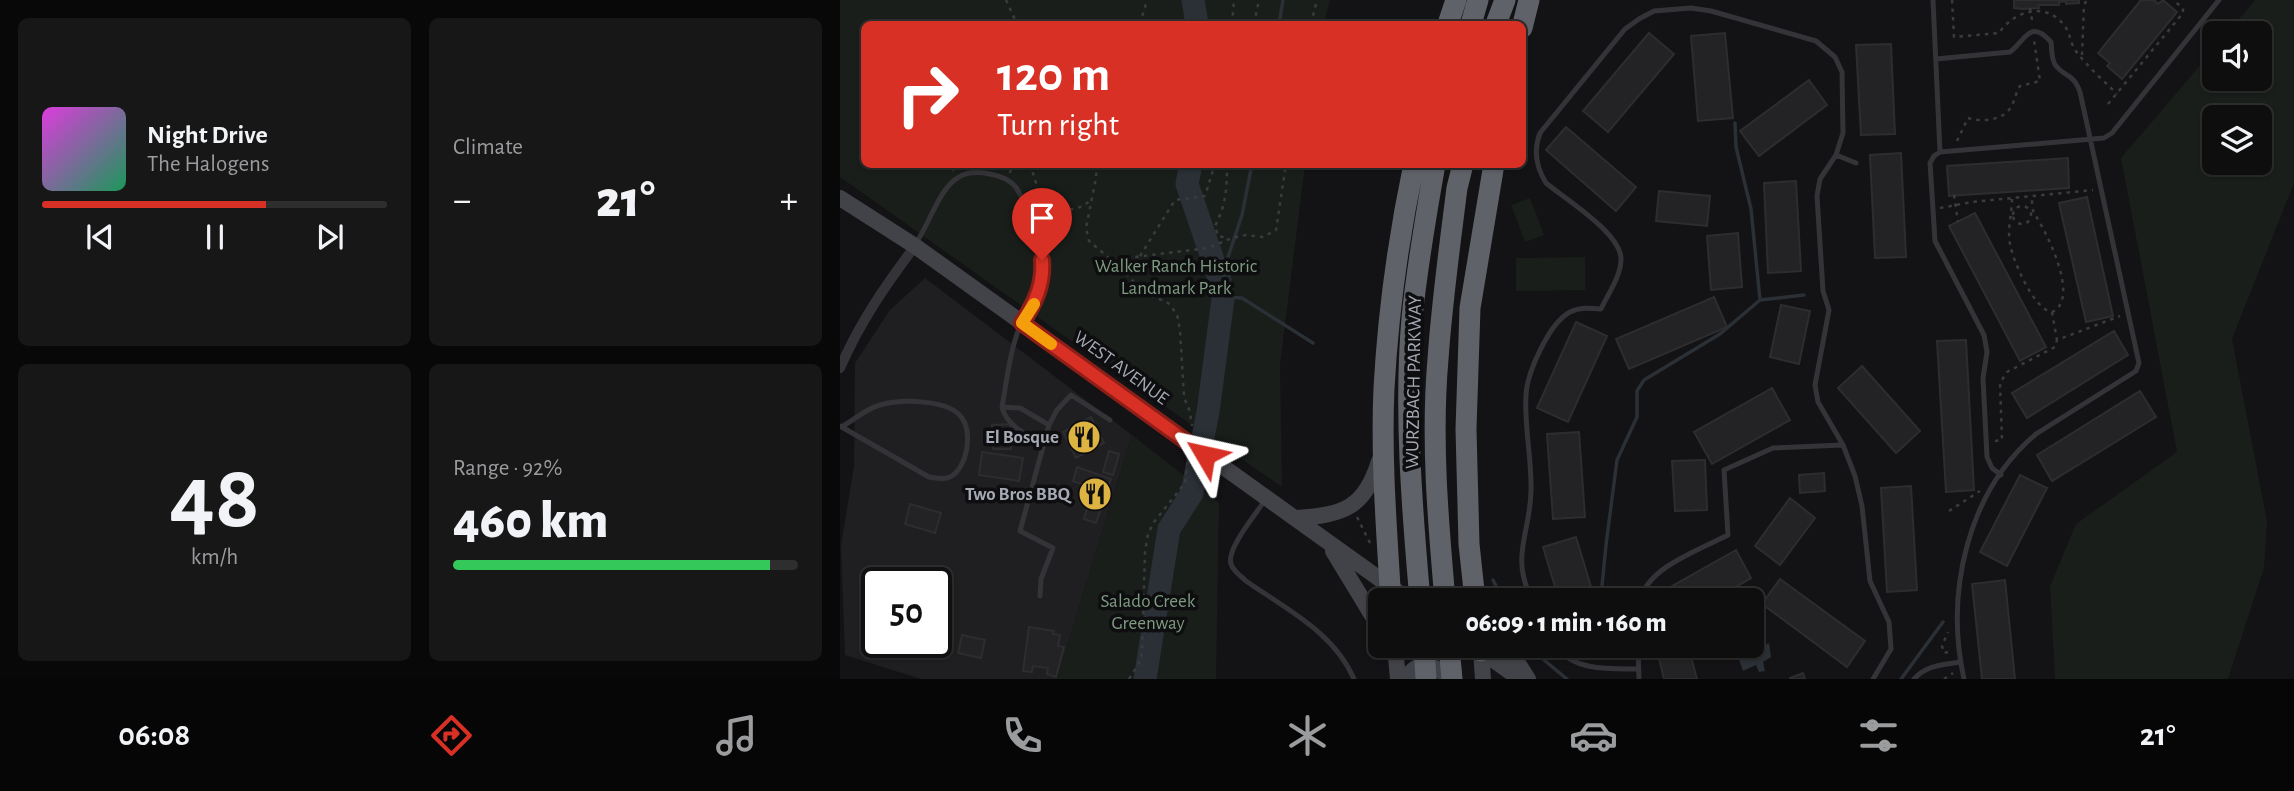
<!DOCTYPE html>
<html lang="en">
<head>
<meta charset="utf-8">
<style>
	body { margin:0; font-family:"Alegreya Sans",sans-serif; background:#171718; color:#f1f3f6; height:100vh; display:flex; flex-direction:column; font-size:26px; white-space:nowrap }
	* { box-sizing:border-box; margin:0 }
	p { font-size:23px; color:#9b9c9e }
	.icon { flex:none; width:38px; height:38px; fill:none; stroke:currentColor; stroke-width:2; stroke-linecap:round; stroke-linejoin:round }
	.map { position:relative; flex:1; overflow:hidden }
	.sheet { display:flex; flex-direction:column; gap:18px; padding:18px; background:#080808; width:840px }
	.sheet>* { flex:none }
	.hud { position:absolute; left:21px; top:21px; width:665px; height:147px; border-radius:10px; box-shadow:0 2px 5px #0004,0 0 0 2px #2e2e2f; background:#d93025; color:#fff; overflow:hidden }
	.buttons { position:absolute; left:1362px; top:21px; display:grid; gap:14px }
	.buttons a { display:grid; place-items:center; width:70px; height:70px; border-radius:10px; background:#0e0e0f; box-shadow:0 2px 5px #0004,0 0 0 2px #2e2e2f; font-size:35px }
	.speed { position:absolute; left:21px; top:567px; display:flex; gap:14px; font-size:35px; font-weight:700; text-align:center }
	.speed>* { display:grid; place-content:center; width:91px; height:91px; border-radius:50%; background:#0e0e0f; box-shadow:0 2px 5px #0004,0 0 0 2px #2e2e2f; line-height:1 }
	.speed .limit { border:4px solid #111; border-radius:10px; background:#fff; color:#111 }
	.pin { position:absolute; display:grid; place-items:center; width:60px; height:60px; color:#fff; margin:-72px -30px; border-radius:50% 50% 50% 0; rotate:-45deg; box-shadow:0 0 7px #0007 }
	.pin .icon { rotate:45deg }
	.me { position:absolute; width:77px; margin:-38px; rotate:306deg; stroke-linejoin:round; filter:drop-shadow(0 0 5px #0008) }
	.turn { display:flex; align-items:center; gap:24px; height:147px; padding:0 21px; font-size:32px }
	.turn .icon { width:91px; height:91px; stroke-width:2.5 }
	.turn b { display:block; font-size:49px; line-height:60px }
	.big { font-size:52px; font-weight:800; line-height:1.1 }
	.sheet .widget { flex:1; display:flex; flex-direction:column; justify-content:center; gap:10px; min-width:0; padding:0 24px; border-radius:10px; background:#171718 }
	.sheet .dial { align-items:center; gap:0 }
	.dial b { font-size:91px; line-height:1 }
	.song { display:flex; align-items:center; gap:21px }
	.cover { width:84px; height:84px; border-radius:10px; background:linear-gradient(135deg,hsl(300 70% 55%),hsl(150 70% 35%)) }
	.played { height:7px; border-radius:4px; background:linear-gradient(90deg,#d93025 65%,#2e2e2f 65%) }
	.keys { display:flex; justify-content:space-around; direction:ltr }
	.heat { display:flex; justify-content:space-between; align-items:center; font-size:38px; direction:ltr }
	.charge { height:10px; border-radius:5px; background:linear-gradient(90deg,#34c759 92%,#2e2e2f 0) }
	.sheet .tiles { flex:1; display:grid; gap:18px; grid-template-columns:repeat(2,1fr) }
	.trip { position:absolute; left:528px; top:588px; width:396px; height:70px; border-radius:10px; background:#0e0e0f; box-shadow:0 2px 5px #0004,0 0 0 2px #2e2e2f; font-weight:800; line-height:70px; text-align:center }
	.tab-bar { display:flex; height:112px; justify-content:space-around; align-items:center; background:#060606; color:#9b9c9e }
	.tab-bar .icon { width:49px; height:49px }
	.tab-bar .current { color:#d93025 }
	.tab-bar b { font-size:32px; color:#f1f3f6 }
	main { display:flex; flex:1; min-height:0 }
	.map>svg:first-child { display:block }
	.built { fill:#1f1f21; fill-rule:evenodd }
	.green { fill:#191e1a; fill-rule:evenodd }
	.water { fill:#2a3036 }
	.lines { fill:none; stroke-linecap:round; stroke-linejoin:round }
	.stream { stroke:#2a3036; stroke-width:3.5 }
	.river { stroke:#2a3036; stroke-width:23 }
	.building { fill:#232325; stroke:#2d2d30; stroke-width:2 }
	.path { stroke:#3a3b3f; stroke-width:2.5; stroke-dasharray:3.5 5; stroke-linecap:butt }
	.service { stroke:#343438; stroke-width:5 }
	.minor { stroke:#343438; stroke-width:10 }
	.secondary { stroke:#424348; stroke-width:16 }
	.motorway { stroke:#606269; stroke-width:21 }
	.route-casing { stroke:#8d1f18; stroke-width:18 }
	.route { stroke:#d93025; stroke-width:12 }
	.slow { stroke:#f59e0b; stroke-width:12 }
	.labels { text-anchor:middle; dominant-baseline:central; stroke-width:7; stroke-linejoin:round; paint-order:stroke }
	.park-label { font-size:19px; fill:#7e9c82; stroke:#0e0d0f }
	.street-label { font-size:19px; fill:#a5a9b3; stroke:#0e0d0f }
	.poi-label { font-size:19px; font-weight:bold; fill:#a5a9b3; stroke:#0e0d0f; text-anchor:end }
</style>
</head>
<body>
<main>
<section class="sheet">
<div class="tiles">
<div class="widget">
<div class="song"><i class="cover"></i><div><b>Night Drive</b><p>The Halogens</p></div></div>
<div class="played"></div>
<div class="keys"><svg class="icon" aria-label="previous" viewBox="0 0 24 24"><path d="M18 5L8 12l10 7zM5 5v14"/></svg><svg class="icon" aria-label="pause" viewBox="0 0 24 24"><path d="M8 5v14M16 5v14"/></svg><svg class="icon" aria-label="next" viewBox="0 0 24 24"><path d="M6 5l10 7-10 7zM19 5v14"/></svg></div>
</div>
<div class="widget"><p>Climate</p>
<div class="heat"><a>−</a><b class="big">21°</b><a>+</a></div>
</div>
<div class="widget dial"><b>48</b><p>km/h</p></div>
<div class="widget"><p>Range · 92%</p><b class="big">460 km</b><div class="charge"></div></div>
</div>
</section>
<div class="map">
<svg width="1454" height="679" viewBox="0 0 1454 679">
	<rect width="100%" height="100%" fill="#131214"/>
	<path class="built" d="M85,278l207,157 -75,244h-136l-76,-24 -4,-110 13,-79 1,-103 35,-53zM37,583h59v59h-59z"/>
	<path class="green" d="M0,0h490l-6,24h-460v140l441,1 -25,200 2,122 -157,-108 -285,-202z
		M1415,0h39v183l-62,156 35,182 -3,47 -36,111h-173l-5,-93 26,-62 101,-72 -56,-294 93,-109v30h45v-46h-32zM1374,117h45v46h-45z
		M690,198l14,37 -19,7 -14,-37z
		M745,257v33l-69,1v-33z
		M292,435l87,68 -3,176h-159z"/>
	<path class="water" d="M929,643l2,14 -8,5 2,9 -6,1 -3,-7 -13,6 -4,-12 12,-3 -1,-5z"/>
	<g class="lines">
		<path class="stream" d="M439,24l4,-24
			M380,281l22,-66 10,-51
			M383,297l19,1 71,45
			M920,300l44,-5
			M653,580l10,20
			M764,600l-2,-14 4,-41 11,-85 20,-43v-26l7,-11 76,-46 40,-34 -9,-91 -15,-62 -1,-24
			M691,646l7,9 29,24
			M762,646h1
			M1061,679l42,-57"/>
		<path class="river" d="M353,0l4,24
			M305,679l24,-150 23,-36 16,-81 15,-113 -3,-18 -33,-97 4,-20"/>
	</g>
	<path class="building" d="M1174,0h65v3l-13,1v-3l-7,1v3h-21l1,3 -16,1 -9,-1z
		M1301,0h13l4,4 5,-4 14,12 -55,67 -15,-13 3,-3 -12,-10z
		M809,33l25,21 -66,78 -25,-21z
		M885,33l8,85 -35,3 -7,-85z
		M1051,44l4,90 -34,1 -5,-90z
		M969,80l18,25 -68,51 -19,-25z
		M726,127l70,60 -20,24 -70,-61z
		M1061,153l5,104 -31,1 -5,-103z
		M1228,158l1,30 -120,8 -2,-30z
		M956,181l5,90 -33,2 -4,-90z
		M819,191l51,5 -3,30 -51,-5z
		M1247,197l26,119 -27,6 -27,-119z
		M1135,213l71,134 -26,14 -71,-135z
		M898,233l4,54 -31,3 -4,-54z
		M874,297l13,30 -98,42 -13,-30z
		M941,305l29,6 -11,53 -29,-7z
		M736,322l31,14 -39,86 -31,-14z
		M1274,331l14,24 -101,63 -15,-25z
		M1126,340l8,150 -28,2 -9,-151z
		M1022,366l58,65 -24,22 -58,-65z
		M932,388l18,32 -78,44 -18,-32z
		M1300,391l16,26 -104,64 -15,-26z
		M251,417l13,26 -28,15 -13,-26z
		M170,424l1,25h-18l-1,-24z
		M739,432l6,85 -32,2 -6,-85z
		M269,451l10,3 -6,21 -10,-3z
		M142,452l41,6 -4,23 -40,-6z
		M865,460l2,50 -32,1 -3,-50z
		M237,467l34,12 -15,44 -12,-4 4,-14 -6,-2 5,-17 -14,-5z
		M984,473l1,18 -25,2 -1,-18z
		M1180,475l27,13 -40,78 -27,-14z
		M1071,486l6,104 -30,2 -6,-104z
		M950,498l25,20 -35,47 -25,-19z
		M70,504l31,9 -6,20 -30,-9z
		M736,537l19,63h-36l-16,-53z
		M896,550l15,28 -38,22h-49l-4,-7z
		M69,569l1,14h-22v-13z
		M940,579l85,62 -18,26 -85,-63z
		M1165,580l10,99h-33l-10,-95z
		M189,627l25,4 -1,3 7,1 -2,11 6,1 -8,30 -9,-3 1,-6 -15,-2 -1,6 -9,-1z
		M122,635l23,5 -4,18 -23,-5z
		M816,646h32l9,33h-33z
		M963,673l2,6h-15v-1z"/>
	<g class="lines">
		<path class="path" d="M166,0l11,24
			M1112,0l2,37 45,-4c15,-22 46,-32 65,-8 6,7 6,17 11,25 12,16 28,30 42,44
			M1190,8l2,12
			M300,24l7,-24
			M392,24l2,-24
			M414,24l5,-24
			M471,24l6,-24
			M1242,55l2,-50 3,-5
			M1268,104l75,-91v-5l-10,-8
			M1117,141l11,-23c13,4 35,3 43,-11 4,-7 5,-15 9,-21l20,-5 -6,-41
			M107,164l7,7
			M190,164l22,69 -8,9
			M257,164l-1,14 -10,50 3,13 33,28 20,22 26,12 9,11 3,16 4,67 6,15 2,14
			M387,164c0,24 -1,41 -12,62l3,10 10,2
			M170,173l2,-9
			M1114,195l4,27
			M1172,199c0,14 -5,30 -2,45 3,17 24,66 42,68 29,-13 -6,-81 -18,-99 -2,-4 -2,-11 -2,-16
			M1173 215a9 9 0 1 1 18 0a9 9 0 1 1-18 0Z
			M1100,208l32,-6 121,-12
			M196,210c21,-5 35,7 55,-10
			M300,256l35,-56 30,-4 10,-32
			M270,260l98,-12 24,-10 14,-3 17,2 13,-7 10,-66
			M1212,312l5,28
			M1155,441l7,-1 -2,-57 7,-11 48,-25 2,-7 63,-24
			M1109,511l31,-20
			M517,517l13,26
			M1108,652l-4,1 -2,-7 6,-14
			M289,679l10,-16 3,-11 3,-100 3,-18 6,-12 31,-39 3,-26
			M1104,679l9,-6"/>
		<path class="service" d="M1093,0l7,152
			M1096,59l74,-7c15,-11 20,-34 41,-10 1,7 0,18 5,24 10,12 17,7 24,26l59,271 -3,8 -100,63c-69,58 -91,159 -72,245
			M996,155l20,8
			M76,243c13,-18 23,-55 43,-66 14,-9 49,-3 58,12 8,12 27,73 25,86 -1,10 -4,22 -8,31 -4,6 -9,11 -13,18 -11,24 -14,56 -19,83 4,18 24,28 41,36
			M162,407l18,1 29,17
			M0,426l89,51c7,1 15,3 21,0 17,-8 23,-44 12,-59 -13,-19 -61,-19 -82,-13 -13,3 -26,15 -37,21
			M1161,475l-9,-7 -5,-11 -4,-79 4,-26 -3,-17 -49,-94 -5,-78 4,-7 6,-4 164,-14 8,-5 107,-133
			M425,500c-9,14 -39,49 -34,64 2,7 10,12 15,17 40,28 88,51 108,98
			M200,596l1,-17 12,-31 -33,-17 29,-106 8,-15 14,-15 39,25
			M692,600c-22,-44 -2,-65 -1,-109 1,-32 -7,-64 -5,-96 1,-22 23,-72 44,-83 10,-5 20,-4 31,-3 7,-15 20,-33 20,-50 0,-26 -56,-60 -75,-76 -10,-16 -13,-32 -6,-50l85,-104 14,-10 15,-8 37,-3 20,3 105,30 19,16 7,15 1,61 -7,22 -16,24 -3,17 6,95 6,19 -14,75 3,17 25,43 12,31 7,30 8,75 19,41 2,27 -18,30
			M801,600c5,-32 60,-51 87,-65l-4,-65 49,-22 70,-3
			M715,646c19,25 53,23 82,23
			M798,646l1,33
			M1074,679c13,-14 28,-14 46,-17"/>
		<path class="minor" d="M0,368c20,-46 45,-82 75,-122"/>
		<path class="secondary" d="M0,198l75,48 494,354
			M457,518c46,-3 68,-10 82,-57
			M493,551l48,79
			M555,646l3,33
			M634,646l46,33
			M667,646l21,33
			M641,651l2,28
			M566,679c14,-24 29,-12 47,0"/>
		<path class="motorway" d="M608,24l8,-24
			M631,24l7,-24
			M656,24l9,-24
			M682,28l7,-28
			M550,587c-4,-66 -9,-133 -6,-199 4,-72 15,-153 30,-224
			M580,600c-8,-91 -16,-191 -8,-282 5,-52 14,-103 23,-154
			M605,600c-7,-80 -14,-161 -7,-241 4,-58 12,-115 19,-171l6,-24
			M635,600l-6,-56 -3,-115 4,-121 24,-144
			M584,646l2,33
			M609,646l3,33
			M640,646l1,5"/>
	</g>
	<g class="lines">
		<defs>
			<path id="route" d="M202,260c2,24 -7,43 -20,63l183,132"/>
		</defs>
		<use href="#route" class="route-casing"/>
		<use href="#route" class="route"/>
		<path class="slow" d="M194,304l-12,19 29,21"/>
	</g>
	<defs>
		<symbol id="restaurant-disc" viewBox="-11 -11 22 22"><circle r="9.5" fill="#ddb341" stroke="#0e0d0f"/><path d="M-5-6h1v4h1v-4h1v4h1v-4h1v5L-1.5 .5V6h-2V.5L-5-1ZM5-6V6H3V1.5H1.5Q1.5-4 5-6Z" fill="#111"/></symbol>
	</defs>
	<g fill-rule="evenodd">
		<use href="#restaurant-disc" x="225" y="418" width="38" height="38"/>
		<use href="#restaurant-disc" x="236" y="475" width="38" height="38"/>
	</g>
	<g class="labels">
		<g class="park-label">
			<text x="336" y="266">Walker Ranch Historic<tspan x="336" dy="22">Landmark Park</tspan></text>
			<text x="308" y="601">Salado Creek<tspan x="308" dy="22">Greenway</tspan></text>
		</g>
		<g class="street-label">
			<text transform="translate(281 368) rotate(36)">WEST AVENUE</text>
			<text transform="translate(574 382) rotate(-89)">WURZBACH PARKWAY</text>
		</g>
		<g class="poi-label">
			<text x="219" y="437">El Bosque</text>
			<text x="230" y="494">Two Bros BBQ</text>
		</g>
	</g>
</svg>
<div class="buttons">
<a><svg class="icon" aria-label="sound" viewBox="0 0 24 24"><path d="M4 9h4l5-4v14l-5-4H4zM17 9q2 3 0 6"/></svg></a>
<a><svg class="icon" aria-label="layers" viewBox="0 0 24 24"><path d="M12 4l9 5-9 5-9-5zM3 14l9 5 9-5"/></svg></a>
</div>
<div class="speed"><div class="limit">50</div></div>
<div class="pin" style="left:202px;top:260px;background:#d93025"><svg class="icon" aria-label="arrive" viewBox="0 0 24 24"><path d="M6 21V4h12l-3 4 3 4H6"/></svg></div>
<svg class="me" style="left:365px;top:455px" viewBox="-20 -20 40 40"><path d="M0-17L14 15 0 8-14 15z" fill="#d93025" stroke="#fff" stroke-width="4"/></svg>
<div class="trip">06:09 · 1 min · 160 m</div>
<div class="hud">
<div class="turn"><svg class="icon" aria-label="right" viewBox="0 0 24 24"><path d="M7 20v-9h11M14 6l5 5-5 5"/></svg><div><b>120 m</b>Turn right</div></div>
</div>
</div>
</main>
<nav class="tab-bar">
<b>06:08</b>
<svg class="icon current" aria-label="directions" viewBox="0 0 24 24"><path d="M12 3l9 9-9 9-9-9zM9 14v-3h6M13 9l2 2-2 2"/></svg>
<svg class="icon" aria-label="music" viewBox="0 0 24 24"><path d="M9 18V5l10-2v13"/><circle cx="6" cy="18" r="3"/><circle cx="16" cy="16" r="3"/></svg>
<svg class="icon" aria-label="phone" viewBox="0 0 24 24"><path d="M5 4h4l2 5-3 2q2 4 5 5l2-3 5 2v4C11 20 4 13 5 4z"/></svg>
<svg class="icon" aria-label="climate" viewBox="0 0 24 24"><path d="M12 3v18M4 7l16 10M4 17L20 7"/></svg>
<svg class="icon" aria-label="car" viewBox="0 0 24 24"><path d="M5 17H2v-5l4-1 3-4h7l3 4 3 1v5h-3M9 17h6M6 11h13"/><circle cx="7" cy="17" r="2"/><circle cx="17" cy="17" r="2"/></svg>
<svg class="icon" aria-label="filters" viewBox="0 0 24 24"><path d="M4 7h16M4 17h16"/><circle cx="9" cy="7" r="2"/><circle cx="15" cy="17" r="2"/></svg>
<b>21°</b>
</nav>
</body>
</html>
